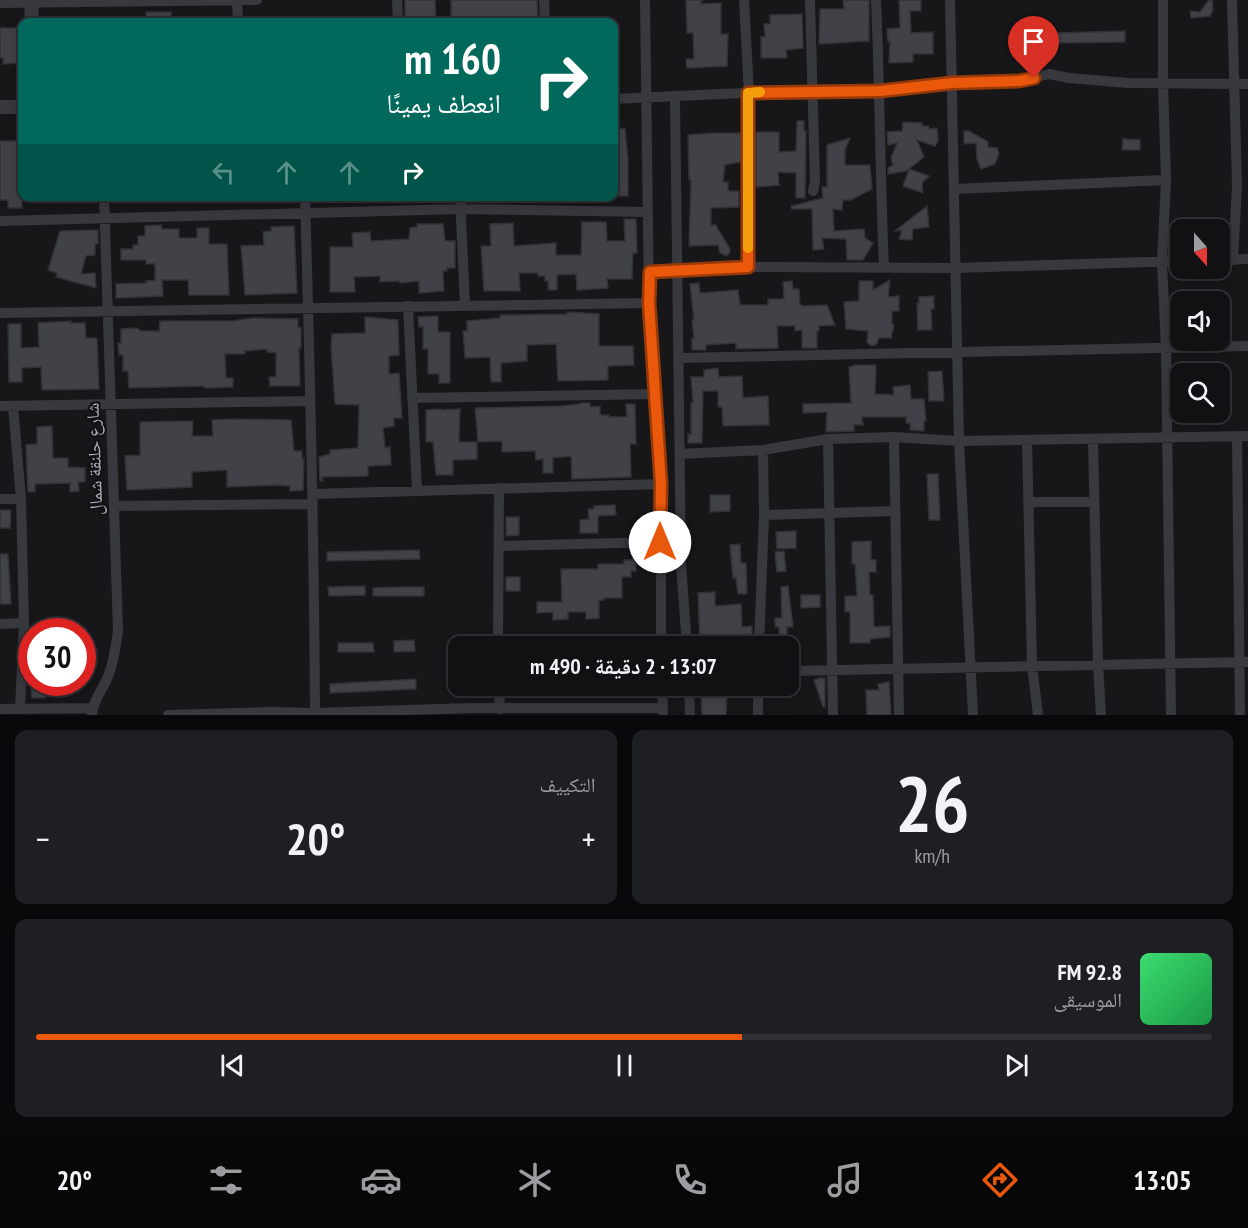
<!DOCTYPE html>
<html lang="ar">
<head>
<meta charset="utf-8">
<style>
	body { margin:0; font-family:"PT Sans Narrow","Noto Naskh Arabic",sans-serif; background:#1e1f22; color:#f1f3f6; direction:rtl; height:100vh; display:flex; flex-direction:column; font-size:22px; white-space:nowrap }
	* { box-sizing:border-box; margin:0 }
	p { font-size:20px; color:#9c9da0 }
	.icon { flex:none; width:33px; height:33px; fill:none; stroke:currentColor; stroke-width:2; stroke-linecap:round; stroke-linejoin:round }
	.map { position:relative; height:715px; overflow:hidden; direction:ltr }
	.drawer { display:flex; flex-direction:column; gap:15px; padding:15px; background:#09090b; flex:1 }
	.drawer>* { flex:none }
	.guide { position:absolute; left:18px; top:18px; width:600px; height:183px; border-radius:12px; box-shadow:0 3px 15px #0003,0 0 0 2px #303134; direction:rtl; background:#00695c; color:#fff; overflow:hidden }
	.needle { width:39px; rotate:159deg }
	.controls { position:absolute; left:1170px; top:219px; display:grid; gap:12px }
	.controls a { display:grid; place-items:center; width:60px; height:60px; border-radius:12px; background:#111114; box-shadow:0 3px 15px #0003,0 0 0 2px #303134; font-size:30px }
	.speed { position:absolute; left:18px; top:618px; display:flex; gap:12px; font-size:30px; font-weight:700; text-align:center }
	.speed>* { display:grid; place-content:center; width:78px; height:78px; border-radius:50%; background:#111114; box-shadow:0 3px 15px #0003,0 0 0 2px #303134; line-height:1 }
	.speed .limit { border:9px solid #d22; background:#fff; color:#111 }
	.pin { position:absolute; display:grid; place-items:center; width:51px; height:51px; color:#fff; margin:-62px -26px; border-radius:50% 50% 50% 0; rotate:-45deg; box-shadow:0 0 6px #0007 }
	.pin .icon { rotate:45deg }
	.me { position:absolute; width:66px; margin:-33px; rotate:0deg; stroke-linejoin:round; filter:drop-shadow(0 0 4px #0008) }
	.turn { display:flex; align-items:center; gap:21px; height:126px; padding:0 18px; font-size:27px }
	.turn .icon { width:78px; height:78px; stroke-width:2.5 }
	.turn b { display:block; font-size:42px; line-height:51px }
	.lanes { display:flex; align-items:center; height:57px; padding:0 18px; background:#0003; justify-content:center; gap:30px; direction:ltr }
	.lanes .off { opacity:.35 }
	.big { font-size:45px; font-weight:800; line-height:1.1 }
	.drawer .card { flex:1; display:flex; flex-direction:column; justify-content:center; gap:9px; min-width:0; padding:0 21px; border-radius:12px; background:#1e1f22 }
	.drawer .dial { align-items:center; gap:0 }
	.dial b { font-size:78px; line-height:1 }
	.song { display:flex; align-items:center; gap:18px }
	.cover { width:72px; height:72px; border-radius:9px; background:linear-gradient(135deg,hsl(140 70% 55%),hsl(140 70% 35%)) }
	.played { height:6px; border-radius:3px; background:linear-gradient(90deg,#ea580c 60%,#303134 60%) }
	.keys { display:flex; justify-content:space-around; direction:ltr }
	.heat { display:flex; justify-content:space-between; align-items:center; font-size:33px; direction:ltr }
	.drawer .tiles { flex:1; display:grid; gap:15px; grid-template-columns:1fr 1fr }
	.card:last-child { grid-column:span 2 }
	.trip { position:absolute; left:448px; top:636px; width:351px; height:60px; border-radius:12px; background:#111114; box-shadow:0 3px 15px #0003,0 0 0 2px #303134; font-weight:800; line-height:60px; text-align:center; direction:rtl }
	.tabs { display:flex; height:96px; justify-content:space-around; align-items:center; background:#070708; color:#9c9da0 }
	.tabs .icon { width:42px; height:42px }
	.tabs .on { color:#ea580c }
	.tabs b { font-size:27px; color:#f1f3f6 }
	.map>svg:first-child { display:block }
	.building { fill:#414247; stroke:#313136; stroke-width:1.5 }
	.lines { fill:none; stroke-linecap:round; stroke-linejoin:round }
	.minor { stroke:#38393f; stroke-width:10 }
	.tertiary { stroke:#38393f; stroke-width:14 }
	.route-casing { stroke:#983908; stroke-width:15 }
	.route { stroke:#ea580c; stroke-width:10 }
	.slow { stroke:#f59e0b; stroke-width:10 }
	.labels { text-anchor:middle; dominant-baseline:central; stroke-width:4.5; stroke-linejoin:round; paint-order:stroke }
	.street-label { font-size:18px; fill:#a9aeba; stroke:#121215 }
</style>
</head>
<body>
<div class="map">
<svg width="1248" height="715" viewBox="0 0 1248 715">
	<rect width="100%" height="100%" fill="#17171a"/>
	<path class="building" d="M405,0h30l1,22h-31z
		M451,0h86l1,22h-87z
		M686,0h17l-3,4 21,-1v31h7l-1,32 -40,2 -1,-9h8l-1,-26h-6z
		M843,0h26v41l-50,3 1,-35h24z
		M899,0h22v11h-11l1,22 22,-1v22h-20v8l-24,1 1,-21h-2l-1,-13 13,-1z
		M1209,0h3l1,10 -3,6 -19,2 -1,-7 10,1z
		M146,12h25v10h-25z
		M802,14l1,34 -17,2 1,8h-26v-21h4l-1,-13h6v-9z
		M0,28h22l-1,35 -18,1v-6h-3z
		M1125,31v11l-69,1 -1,-10z
		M797,121h7v10h2l-1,67h-9v-25l-18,-1 1,13 -23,2v-55h23v20l17,-1z
		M903,122l19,1v3h7v3l8,-1 1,13 -3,5 -18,-6 7,17 -18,14 -18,3v-6l5,-3 -2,-7 6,-15 -9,2 -1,-13 15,-1z
		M625,128l3,32v36h-14v-67z
		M964,131h5l19,11v5l9,1 2,5 -4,11 -14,5 -4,-10 -1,-16 -12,1z
		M713,133h28v29l-16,3 -2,17h5v9h11v16l-28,1v18l4,-2 15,25 -1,5 -3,2 -6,-3 -2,-8 -29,1 2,-66h-2l-1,-45z
		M850,138l-5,12v15h25l2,24 -21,11h-8l-1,10 -9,-1 1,22 30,-2 1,9 8,5 -10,17h-16l-1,-21 -24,-1 2,11 -11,1 -1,-41h-20l-1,-3 32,-8 -1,-11h5v-42z
		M1123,139l17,1v10h-18z
		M0,141h22v67h-14v-8h-8z
		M909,169l20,7 -7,7 1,10 -20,-7z
		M927,206l2,21 -16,2 -1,11 -13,-1 3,-9 -7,1z
		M624,219h12l1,34h-4l-1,26h-25l1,9 -31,2 -1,-16 -19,1v15h-9v-9h-3v-5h-7v-3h-19l1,18h-36l-3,-45h10l-1,-22 23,-1 1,23 42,-3v12h25l1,-33h24l1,19h18z
		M417,224h26l2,17h10v27h-8v3h-4l1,20 -25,2v-12l-19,2 -1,-2 -19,1v-6l-26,1 1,15h-25v-45h23l-1,-14 18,-1 1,9 38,-2 1,-11 7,-1z
		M161,225l1,4h17v9h18v-10h12v16h18l2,51h-40l-1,-15h-26l1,16 -47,2v-14l30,-1v-2l9,-1v-16h-9v-4h-25v-11h12v-4h5v-9h7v-10z
		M294,226l3,67 -52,2 -4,-49 23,-1 -1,-13 8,-1v-4z
		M98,230v14h-3v11l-9,1 -5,18 14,-1 1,15 -40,-11 1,-4 -9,-3 12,-39z
		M890,280l-2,17 11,-1v15h-7v12l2,3 -3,12h-12l-3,7 -5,1 -4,-4 1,-11 -22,-2 -2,-27 15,-1v-20h14v9z
		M792,281l1,8h6l1,15 2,2 25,-1 8,20 -16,1v5h-2v17h-15v-18l-7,1v-5h-18l1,22 -42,1v-6l-30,2v5h-14v-12h2l-2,-18h2l-4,-36 9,-1 1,10 38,-3 2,15h28v-6h16l-1,-17z
		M934,296v13h-3l1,21h-14l-1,-27h2v-6z
		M567,312l32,2v32h34l1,19 -26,1v14l-50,1 -2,-37 -29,1v16l-26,2v19h-10l-1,-25 -25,1 -2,-27h4v-10l33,-3v-3l67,-1z
		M438,316v16h12v51h-11v-9h-11v-25h-5v-22h-4l-1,-10z
		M365,317l33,3 1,35 -10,1v18l10,-1 3,45h-8v8l-11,2 2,20 5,-1 1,18 -23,1v10l-46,1 1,4h-3l-1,-24 11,-3v-4l28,-2 1,-43 -24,-1 -4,-58 1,-12 33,-1z
		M253,318l45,1v9h3v20h-2l1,38h-30l-1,-9h7v-24l-9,-1v-3l-22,2v3h-20l1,24h7v9l-29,1v-2l-75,2 -1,-17h-5v-16h-4l-1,-12h3v-14l16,-1 4,3h18l1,-10h72z
		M71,321v2h14l1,15h11l2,51 -57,1 -1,-23 -19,1v14h-13l-1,-58h13v24l18,-1 -1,-24z
		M856,365h20l-1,29 19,1 -1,-8 17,-2 1,14h13l2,22h-2v10l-14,-1v-7h-4v-6h-44l1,8h-9v6l-28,1 1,-20 -24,1v-9l48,-1 -2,-36z
		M718,368l1,9 23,-1 1,22 25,-2 1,29 -46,1 -1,-19h-4v-16h-15l-1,52h-14v-9h3v-31h2l-2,-26h13v-7z
		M942,371l2,30h-15l-1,-29z
		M580,403h10v4l10,-1v9h9v2h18l-1,-13h9l1,40h-6l1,33 -59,2 -1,-23 -18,2v15h-10v-14l-7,1 -1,-9 -33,1v-11l-24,1 -3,-34 88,-2 17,-2z
		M441,409v1l19,-1 -1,33h18v17l-24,1v15h-17l-3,-33h-7v-32z
		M233,419l58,1 3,31h8v8l2,-1 -1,32 -13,1v-5l-12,-1 -51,2v-17l-35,2v15l-65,3 -2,-34 15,-1v-33l53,-1 -1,15h21l-1,-16z
		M52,426l1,32h15v9l17,1v14h-7l1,9 -9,1v-9l-35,1v8h-7l-2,-47 11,-1v-17z
		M927,474h11l2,46h-11z
		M710,495h20v16l-20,1z
		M615,505l1,10 -18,1v17h-18v-13l9,-1 -1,-10h6v-3z
		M0,510h11l-1,18h-10z
		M506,517h13v18l-13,1z
		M796,531v17l-19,1 -1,-17z
		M871,541v19h5v12h-7l1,23h3l1,32 16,-1v11l-20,2v4h-20v-31h-5v-16h12l-2,-32h-3v-22z
		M740,544l1,19h5l1,31h-9l-2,-16h-3l-3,-33z
		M419,550l1,9 -93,2v-9z
		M784,551l2,20 -9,1 -2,-20z
		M0,554h8l3,50h-11z
		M624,560h12v11h-5v6h-9v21h-18v2h-5v18l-13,1v-7h-18v7l-15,1v-8l-16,1v-11h25l-1,-33h37v-5h26z
		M506,577h14v14h-14z
		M365,586v9l-36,1 -1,-9z
		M788,586l5,41h-6v19h-8v-19h-4v-9h7l-1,-31z
		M397,587h27v9h-51v-8z
		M715,592v14l26,-2 1,23 10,-1v20h-52l-2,-53z
		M801,595h19v12l-19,1z
		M414,640l1,11 -21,1v-11z
		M338,643h35l1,9h-36z
		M820,678h5v29h-2l-9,-27z
		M416,679v10l-86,4v-9z
		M35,682h10v16h-13l-1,-11h4z
		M889,682l2,33h-24l-1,-25h13l-1,-6z
		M570,686h47l1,8 -53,1v-8z
		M727,693l-1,22h-24l-1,-20z"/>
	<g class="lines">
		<path class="minor" d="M237,0l1,22
			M397,0l1,22
			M544,0l1,22
			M645,0l4,303 12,181v162
			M744,0l5,93 -1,174
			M810,0l5,181 -2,10
			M876,0c4,89 4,178 8,267
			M950,0l9,441 14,274
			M1163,0v84l3,96 -4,82 4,86 5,367
			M1232,0l5,186 -4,74
			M0,3l257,-3
			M675,97l6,468 6,81
			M614,99l152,-7 114,-1 72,-8 67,-2 30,-7 20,4 59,5 120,1
			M955,189l211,-9
			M305,196c5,173 9,345 10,517
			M460,196l5,109
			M0,221l461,-12 186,3
			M1220,260l28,-1
			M649,272l99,-5 208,1 224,-7
			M408,306l9,185
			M0,313l649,-10
			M679,358l569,-12
			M412,398l244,-4
			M0,406l309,-5
			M13,406l8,93 3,124 -4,86
			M1237,436l3,279
			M894,437l5,278
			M828,439l5,276
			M1093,439l5,225 3,51
			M1027,440l5,225 6,50
			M680,454l83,-4 65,-11 66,-2 65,4 289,-5
			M313,494l348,-10
			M0,499h21
			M1029,502h65
			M114,506l199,-2
			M764,515l131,-4
			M499,546l161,-4
			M0,624l24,-1
			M498,645l163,-6
			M498,646l1,-158
			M759,646l5,-131 -1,-65
			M789,671l459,-9
			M499,686l1,23
			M662,686l1,26
			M689,686l1,29
			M758,686v29
			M0,709l92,-1
			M92,715c0,-14 12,-27 17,-41 5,-14 7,-28 9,-43l-14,-435
			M168,715l103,-3 44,1 156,-5h192"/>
		<path class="tertiary" d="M31,0l1,22
			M0,107h22"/>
	</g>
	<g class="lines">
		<defs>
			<path id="route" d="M660,542l1,-58 -12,-181 1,-31 98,-5v-174l132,-2 72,-8 67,-2 15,-3"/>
		</defs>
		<use href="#route" class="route-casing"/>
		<use href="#route" class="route"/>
		<path class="slow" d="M748,248v-155l12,-1"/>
	</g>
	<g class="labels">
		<g class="street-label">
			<text transform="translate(94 459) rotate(-92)">شارع حلنقة شمال</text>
		</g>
	</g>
</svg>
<div class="controls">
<a><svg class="needle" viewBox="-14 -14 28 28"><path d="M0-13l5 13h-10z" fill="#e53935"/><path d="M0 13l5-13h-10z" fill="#9c9da0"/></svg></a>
<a><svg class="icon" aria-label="sound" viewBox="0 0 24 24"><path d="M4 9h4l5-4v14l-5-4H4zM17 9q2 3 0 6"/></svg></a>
<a><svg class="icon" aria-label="search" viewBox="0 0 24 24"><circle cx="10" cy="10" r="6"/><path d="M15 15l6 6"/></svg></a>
</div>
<div class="speed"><div class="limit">30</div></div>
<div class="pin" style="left:1034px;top:78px;background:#d93025"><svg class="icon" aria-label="arrive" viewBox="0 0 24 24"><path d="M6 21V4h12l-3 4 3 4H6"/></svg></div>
<svg class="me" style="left:660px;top:542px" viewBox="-20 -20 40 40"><circle r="19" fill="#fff"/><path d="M0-13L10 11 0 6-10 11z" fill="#ea580c"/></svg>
<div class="trip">13:07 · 2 دقيقة · 490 m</div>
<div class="guide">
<div class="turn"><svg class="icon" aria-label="right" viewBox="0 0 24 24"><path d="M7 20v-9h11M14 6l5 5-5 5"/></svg><div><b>160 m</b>انعطف يمينًا</div></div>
<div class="lanes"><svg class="icon off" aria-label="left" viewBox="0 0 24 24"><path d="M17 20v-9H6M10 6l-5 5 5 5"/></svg><svg class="icon off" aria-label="ahead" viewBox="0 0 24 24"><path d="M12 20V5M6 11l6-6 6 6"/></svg><svg class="icon off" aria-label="ahead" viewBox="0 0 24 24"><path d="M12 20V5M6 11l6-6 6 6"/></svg><svg class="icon" aria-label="right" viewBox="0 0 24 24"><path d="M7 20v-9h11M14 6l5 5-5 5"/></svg></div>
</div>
</div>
<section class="drawer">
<div class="tiles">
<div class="card dial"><b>26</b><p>km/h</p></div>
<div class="card"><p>التكييف</p>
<div class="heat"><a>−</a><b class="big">20°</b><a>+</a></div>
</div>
<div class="card">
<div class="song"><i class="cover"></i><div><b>92.8 FM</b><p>الموسيقى</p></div></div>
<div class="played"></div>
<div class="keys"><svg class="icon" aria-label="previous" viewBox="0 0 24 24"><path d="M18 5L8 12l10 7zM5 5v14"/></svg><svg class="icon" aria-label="pause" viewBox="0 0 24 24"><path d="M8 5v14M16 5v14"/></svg><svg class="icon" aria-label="next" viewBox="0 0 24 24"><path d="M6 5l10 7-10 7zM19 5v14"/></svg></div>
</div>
</div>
</section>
<nav class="tabs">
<b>13:05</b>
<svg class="icon on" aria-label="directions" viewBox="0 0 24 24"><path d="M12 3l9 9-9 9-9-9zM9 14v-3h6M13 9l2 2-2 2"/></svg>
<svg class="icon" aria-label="music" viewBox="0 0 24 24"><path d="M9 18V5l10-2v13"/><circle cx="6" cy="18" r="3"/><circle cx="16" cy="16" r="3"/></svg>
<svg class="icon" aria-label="phone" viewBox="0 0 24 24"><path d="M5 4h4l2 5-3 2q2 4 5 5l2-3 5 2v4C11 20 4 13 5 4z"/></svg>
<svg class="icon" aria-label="climate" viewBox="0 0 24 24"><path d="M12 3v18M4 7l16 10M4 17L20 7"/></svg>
<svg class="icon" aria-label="car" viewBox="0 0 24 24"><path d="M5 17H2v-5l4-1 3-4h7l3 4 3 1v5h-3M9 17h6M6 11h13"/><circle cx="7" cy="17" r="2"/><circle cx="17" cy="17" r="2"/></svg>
<svg class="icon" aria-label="filters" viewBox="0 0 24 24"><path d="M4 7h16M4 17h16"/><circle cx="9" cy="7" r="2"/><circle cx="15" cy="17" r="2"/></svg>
<b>20°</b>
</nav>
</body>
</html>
